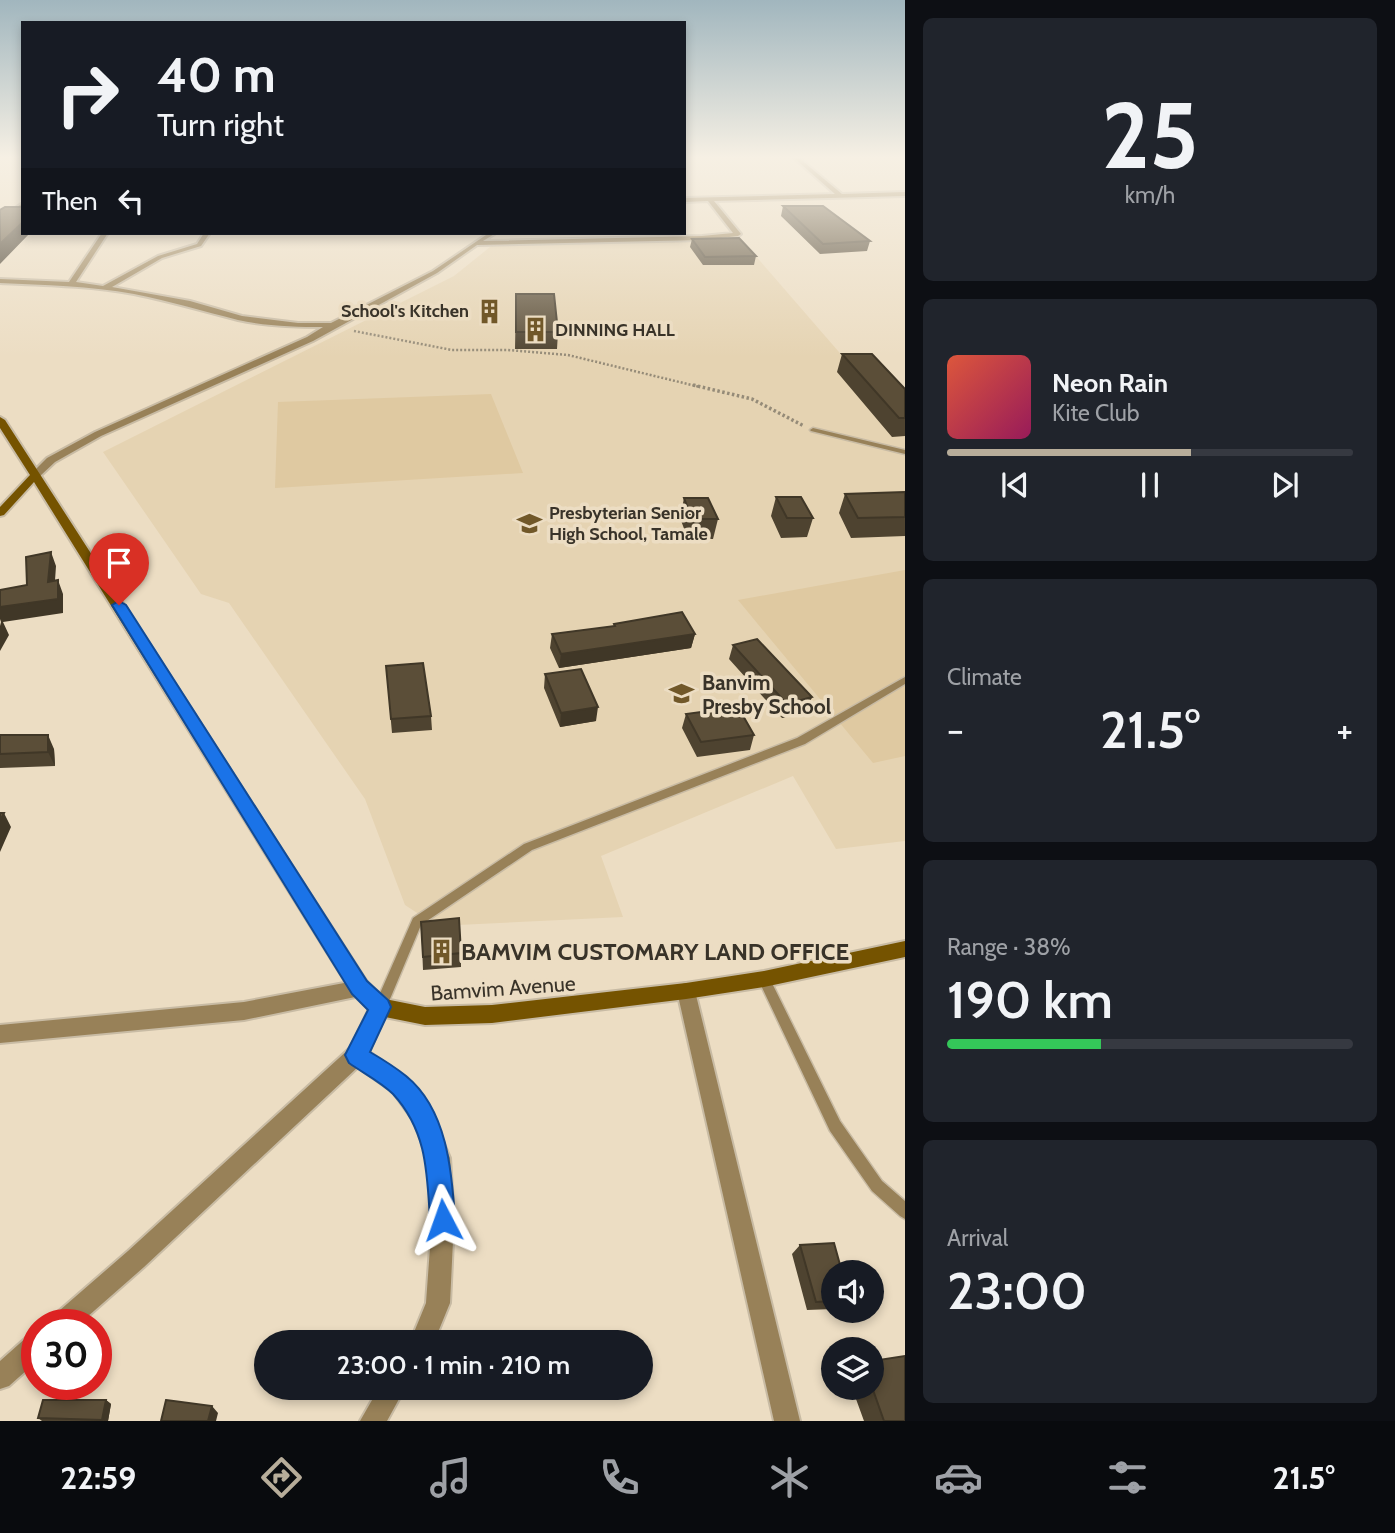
<!DOCTYPE html>
<html lang="en">
<head>
<meta charset="utf-8">
<style>
	body { margin:0; font-family:Cabin,sans-serif; background:#20242c; color:#f1f3f6; height:100vh; display:flex; flex-direction:column; font-size:26px; white-space:nowrap }
	* { box-sizing:border-box; margin:0 }
	p { font-size:23px; color:#9ea1a6 }
	.icon { flex:none; width:38px; height:38px; fill:none; stroke:currentColor; stroke-width:2; stroke-linecap:round; stroke-linejoin:round }
	.map { position:relative; flex:1; overflow:hidden }
	.drawer { display:flex; flex-direction:column; gap:18px; padding:18px; background:#0d0f14; width:490px }
	.drawer>* { flex:none }
	.guide { position:absolute; left:21px; top:21px; width:665px; height:214px; border-radius:0px; box-shadow:0 4px 10px #0003; background:#171b24; color:#f1f3f6; overflow:hidden }
	.controls { position:absolute; left:821px; top:1260px; display:grid; gap:14px }
	.controls a { display:grid; place-items:center; width:63px; height:63px; border-radius:50%; background:#171b24; box-shadow:0 4px 10px #0003; font-size:35px }
	.speed { position:absolute; left:21px; top:1309px; display:flex; gap:14px; font-size:35px; font-weight:700; text-align:center }
	.speed>* { display:grid; place-content:center; width:91px; height:91px; border-radius:50%; background:#171b24; box-shadow:0 4px 10px #0003; line-height:1 }
	.speed .limit { border:10px solid #d22; background:#fff; color:#111 }
	.pin { position:absolute; display:grid; place-items:center; width:60px; height:60px; color:#fff; margin:-72px -30px; border-radius:50% 50% 50% 0; rotate:-45deg; box-shadow:0 0 7px #0007 }
	.pin .icon { rotate:45deg }
	.me { position:absolute; width:77px; margin:-38px; rotate:356deg; stroke-linejoin:round; filter:drop-shadow(0 0 5px #0008) }
	.turn { display:flex; align-items:center; gap:24px; height:147px; padding:0 21px; font-size:32px }
	.turn .icon { width:91px; height:91px; stroke-width:2.5 }
	.turn b { display:block; font-size:49px; line-height:60px }
	.then { display:flex; align-items:center; height:66px; padding:0 21px; background:#0003; gap:14px; font-size:26px }
	.big { font-size:52px; font-weight:600; line-height:1.1 }
	.drawer .card { flex:1; display:flex; flex-direction:column; justify-content:center; gap:10px; min-width:0; padding:0 24px; border-radius:10px; background:#20242c }
	.drawer .dial { align-items:center; gap:0 }
	.dial b { font-size:91px; line-height:1 }
	.song { display:flex; align-items:center; gap:21px }
	.cover { width:84px; height:84px; border-radius:10px; background:linear-gradient(135deg,hsl(10 70% 55%),hsl(330 70% 35%)) }
	.played { height:7px; border-radius:4px; background:linear-gradient(90deg,#b7ad9a 60%,#363941 60%) }
	.keys { display:flex; justify-content:space-around; direction:ltr }
	.heat { display:flex; justify-content:space-between; align-items:center; font-size:38px; direction:ltr }
	.charge { height:10px; border-radius:5px; background:linear-gradient(90deg,#34c759 38%,#363941 0) }
	.trip { position:absolute; left:254px; top:1330px; width:399px; height:70px; border-radius:35px; background:#171b24; box-shadow:0 4px 10px #0003; font-weight:600; line-height:70px; text-align:center }
	.tabs { display:flex; height:112px; justify-content:space-around; align-items:center; background:#090b0e; color:#9ea1a6 }
	.tabs .icon { width:49px; height:49px }
	.tabs .selected { color:#b7ad9a }
	.tabs b { font-size:32px; color:#f1f3f6 }
	main { display:flex; flex:1; min-height:0 }
	.map>svg:first-child { display:block }
	.built { fill:#e5d3b2 }
	.green { fill:#dfc9a1 }
	.lines { fill:none; stroke-linecap:round; stroke-linejoin:round }
	.lane-casing { stroke:#c8bba4; stroke-width:3 }
	.street-casing { stroke:#c8bba4; stroke-width:4 }
	.secondary-casing { stroke:#c8bba4; stroke-width:4 }
	.path-far1 { stroke:#958b78; stroke-width:2.5; stroke-dasharray:2 2; stroke-linecap:butt }
	.path { stroke:#958b78; stroke-width:3.5; stroke-dasharray:2.5 2.5; stroke-linecap:butt }
	.lane { fill:#988158; fill-rule:evenodd }
	.street { fill:#988158; fill-rule:evenodd }
	.secondary { fill:#755300; fill-rule:evenodd }
	.wall { fill:#4e4330 }
	.shaded-wall { fill:#403727 }
	.building { fill:#5b4e38; stroke:#403727; stroke-width:2 }
	.route { fill:#1a73e8; stroke:#114b97; stroke-width:2 }
	.labels { text-anchor:middle; dominant-baseline:central; stroke-width:7; stroke-linejoin:round; paint-order:stroke }
	.far-poi-label { font-size:18px; font-weight:bold; fill:#393329; stroke:#ecddc3; text-anchor:start }
	.poi-label { font-size:21px; font-weight:bold; fill:#393329; stroke:#ecddc3; text-anchor:start }
	.street-label { font-size:21px; fill:#393329; stroke:#ecddc3 }
	.near-poi-label { font-size:24px; font-weight:bold; fill:#393329; stroke:#ecddc3; text-anchor:start }
</style>
</head>
<body>
<main>
<div class="map">
<svg width="905" height="1421" viewBox="0 0 905 1421">
	<rect width="100%" height="100%" fill="#ecddc3"/>
	<path class="built" d="M741,239l104,120 60,43v439l-69,8 -43,-73 -192,80 22,61 -186,9 -32,-21 -40,-106 -136,-196 -28,-9 -98,-142 351,-176 41,-33z"/>
	<path class="green" d="M491,394l32,79 -248,15 3,-86z
		M905,570v186l-32,7 -135,-163z"/>
	<g class="lines">
		<defs>
			<path id="lane" d="M813,428l92,22v4l-94,-23 -1,-1z
				M905,677v7l-100,60 -273,106 -111,75 -36,86 -5,2 -5,-2 -1,-4 39,-89 111,-74 273,-106z
				M764,973l4,2 72,146 42,60 23,20v18l-5,-3 -28,-25 -42,-60 -72,-152 2,-4z"/>
			<path id="street" d="M794,158h5l43,36 63,-2v4l-191,5 27,33 -3,2 -36,4 -225,5 -40,28 -124,68 -212,95 -46,26 -16,15h-8l-1,-2 17,-17 48,-26 212,-95 16,-10c-27,0 -58,-1 -85,-7 -35,-9 -69,-19 -104,-26 -44,-8 -89,-9 -134,-11v-4l69,3 33,-49h6l-32,49 27,4 55,-30 39,-12 7,-11h6l-9,13 -39,12 -50,29 78,14 52,15 56,7h33l102,-52 56,-38h7l-13,8 219,-5 31,-3 -25,-32 -24,1v-4l151,-4z
				M23,203v5l-23,15v-5z
				M360,980l7,2 2,6 -2,6 -7,2 -116,24 -244,23v-18l244,-23z
				M686,983l7,2 2,6 105,430h-26l-97,-430 2,-6z
				M380,998l7,3 2,6 -20,45 38,26 21,28 22,52 4,62 -4,83 -16,39h-24l16,-39 6,-83 -4,-62 -15,-38 -20,-28 -35,-25 -214,200 -66,58h-30l4,-8 76,-66 222,-203 23,-47z
				M37,1333v28l-28,25 -9,3v-28l28,-25z
				M379,1388h26l-18,33h-27z"/>
			<path id="secondary" d="M0,417l5,3 362,562 18,17 40,8 67,-2 194,-22 78,-12 141,-30v16l-141,30 -78,12 -194,24 -67,2 -45,-9 -7,-3 -20,-19 -319,-512 -30,33 -4,1v-9l30,-32 -30,-47z"/>
		</defs>
		<use href="#lane" class="lane-casing"/>
		<use href="#street" class="street-casing"/>
		<use href="#secondary" class="secondary-casing"/>
		<path class="path-far1" d="M354,331l98,19h56l60,5 132,32"/>
		<path class="path" d="M693,385l59,14 52,27"/>
		<use href="#lane" class="lane"/>
		<use href="#street" class="street"/>
		<use href="#secondary" class="secondary"/>
	</g>
	<path class="wall" d="M783,206l87,35 -3,10 -47,3 -39,-38z
		M692,239l64,17 -2,9h-51l-13,-18z
		M516,294l42,38 -1,17h-42z
		M842,354l63,35v47l-13,1 -55,-65z
		M905,492v44l-54,2 -12,-25 6,-19z
		M776,497l37,21 -6,19 -26,1 -10,-22z
		M684,498l34,21 -5,20h-25l-8,-21z
		M614,624l81,10 -4,14 -132,20 -9,-20 2,-14 62,-8z
		M733,645l79,52 -6,14 -24,7 -53,-59z
		M386,666l45,50 1,14 -40,3z
		M545,674l51,47 -36,6 -16,-39z
		M686,714l68,21 -4,15 -53,7 -15,-29z
		M0,735l54,14 1,17 -55,2z
		M421,922l40,31v14l-38,3z
		M800,1245l33,27v37l-26,1 -15,-56z
		M852,1388h20l33,33h-41z
		M106,1400l5,4 -3,17h-66l-4,-3z"/>
	<path class="shaded-wall" d="M23,222v11h7l-30,31v-20z
		M51,552l5,14 -2,29 -6,-13z
		M58,580l5,14v19l-60,9 6,13 -9,16v-25l1,-4 -1,-3v-12z
		M695,634l-4,14 -132,20 2,-14z
		M812,697l-6,14 -24,7 5,-14z
		M598,707l-2,14 -36,6 1,-14z
		M48,735l6,14 1,17 -7,-14z
		M4,813l7,14 -11,25v-31z
		M106,1400l5,4 -3,17h-4l-2,-1z
		M212,1406l6,7 -2,8h-8z"/>
	<path class="building" d="M783,206h40l47,35 -47,3z
		M5,207h18v15l-23,22v-34z
		M739,238l17,18 -51,1 -13,-18z
		M516,294h38l4,38h-42z
		M842,354h30l33,35v29h-6z
		M905,492v25l-47,1 -13,-24z
		M776,497h25l12,21h-26z
		M684,498h24l10,21h-26z
		M51,552l-3,30 10,-2v19l-58,8v-17l27,-5 -1,-28z
		M682,612l13,22 -134,20 -9,-20 63,-8 -1,-2z
		M757,639l55,58 -25,7 -54,-59z
		M423,663l8,53 -40,3 -5,-53z
		M581,669l17,38 -37,6 -16,-39z
		M738,707l16,28 -53,7 -15,-28z
		M0,735h48v17l-48,2z
		M0,813h4l-4,8z
		M459,918l2,35 -38,4 -2,-35z
		M834,1243l8,29h-9v29l-17,1 -16,-57z
		M905,1356v65h-21l-12,-34v-26z
		M43,1400h63l-4,20 -64,-2z
		M166,1400l46,6 -4,15h-47z"/>
	<linearGradient id="sky" x2="0" y2="1"><stop stop-color="#a1b6be"/><stop offset="0.44" stop-color="#f6f0e4"/><stop offset="1" stop-color="#f6f0e4" stop-opacity="0"/></linearGradient>
	<rect width="905" height="357" fill="url(#sky)"/>
	<path class="route" d="M119,601l7,4 241,376 21,19 3,7 -21,45c12,7 25,15 36,24 41,33 46,95 49,144l-3,9 -9,3 -9,-3 -4,-9c-3,-48 -3,-89 -37,-126 -12,-12 -30,-21 -44,-31l-4,-8 23,-45 -16,-16 -240,-389z"/>
	<defs>
		<symbol id="building-bare" viewBox="-9 -9 18 18"><path d="M-4-6H4V6H1V3H-1V6H-4ZM-2.5-4.3h1.7v1.8h-1.7ZM.8-4.3h1.7v1.8H.8ZM-2.5-1h1.7V.8h-1.7ZM.8-1h1.7V.8H.8Z" fill="#715829" stroke="#ecddc3" stroke-width="2.5" paint-order="stroke"/></symbol>
		<symbol id="school-bare" viewBox="-9 -9 18 18"><path d="M0-5L7-2L0 1L-7-2ZM-4 1L0 2.5L4 1V4Q0 6-4 4Z" fill="#715829" stroke="#ecddc3" stroke-width="2.5" paint-order="stroke"/></symbol>
	</defs>
	<g fill-rule="evenodd">
		<use href="#building-bare" x="472" y="294" width="35" height="35"/>
		<use href="#building-bare" x="518" y="312" width="35" height="35"/>
		<use href="#school-bare" x="512" y="506" width="35" height="35"/>
		<use href="#school-bare" x="664" y="676" width="35" height="35"/>
		<use href="#building-bare" x="424" y="934" width="35" height="35"/>
	</g>
	<g class="labels">
		<g class="far-poi-label">
			<text x="469" y="311" text-anchor="end">School's Kitchen</text>
			<text x="555" y="330">DINNING HALL</text>
			<text x="549" y="513">Presbyterian Senior<tspan x="549" dy="21">High School, Tamale</tspan></text>
		</g>
		<g class="poi-label">
			<text x="702" y="682">Banvim<tspan x="702" dy="24">Presby School</tspan></text>
		</g>
		<g class="street-label">
			<text transform="translate(503 988) rotate(-4)">Bamvim Avenue</text>
		</g>
		<g class="near-poi-label">
			<text x="461" y="951">BAMVIM CUSTOMARY LAND OFFICE</text>
		</g>
	</g>
</svg>
<div class="controls">
<a><svg class="icon" aria-label="sound" viewBox="0 0 24 24"><path d="M4 9h4l5-4v14l-5-4H4zM17 9q2 3 0 6"/></svg></a>
<a><svg class="icon" aria-label="layers" viewBox="0 0 24 24"><path d="M12 4l9 5-9 5-9-5zM3 14l9 5 9-5"/></svg></a>
</div>
<div class="speed"><div class="limit">30</div></div>
<div class="pin" style="left:119px;top:605px;background:#d93025"><svg class="icon" aria-label="arrive" viewBox="0 0 24 24"><path d="M6 21V4h12l-3 4 3 4H6"/></svg></div>
<svg class="me" style="left:443px;top:1220px" viewBox="-20 -20 40 40"><path d="M0-17L14 15 0 8-14 15z" fill="#1a73e8" stroke="#fff" stroke-width="4"/></svg>
<div class="trip">23:00 · 1 min · 210 m</div>
<div class="guide">
<div class="turn"><svg class="icon" aria-label="right" viewBox="0 0 24 24"><path d="M7 20v-9h11M14 6l5 5-5 5"/></svg><div><b>40 m</b>Turn right</div></div>
<div class="then">Then<svg class="icon" aria-label="left" viewBox="0 0 24 24"><path d="M17 20v-9H6M10 6l-5 5 5 5"/></svg></div>
</div>
</div>
<section class="drawer">
<div class="card dial"><b>25</b><p>km/h</p></div>
<div class="card">
<div class="song"><i class="cover"></i><div><b>Neon Rain</b><p>Kite Club</p></div></div>
<div class="played"></div>
<div class="keys"><svg class="icon" aria-label="previous" viewBox="0 0 24 24"><path d="M18 5L8 12l10 7zM5 5v14"/></svg><svg class="icon" aria-label="pause" viewBox="0 0 24 24"><path d="M8 5v14M16 5v14"/></svg><svg class="icon" aria-label="next" viewBox="0 0 24 24"><path d="M6 5l10 7-10 7zM19 5v14"/></svg></div>
</div>
<div class="card"><p>Climate</p>
<div class="heat"><a>−</a><b class="big">21.5°</b><a>+</a></div>
</div>
<div class="card"><p>Range · 38%</p><b class="big">190 km</b><div class="charge"></div></div>
<div class="card"><p>Arrival</p><b class="big">23:00</b></div>
</section>
</main>
<nav class="tabs">
<b>22:59</b>
<svg class="icon selected" aria-label="directions" viewBox="0 0 24 24"><path d="M12 3l9 9-9 9-9-9zM9 14v-3h6M13 9l2 2-2 2"/></svg>
<svg class="icon" aria-label="music" viewBox="0 0 24 24"><path d="M9 18V5l10-2v13"/><circle cx="6" cy="18" r="3"/><circle cx="16" cy="16" r="3"/></svg>
<svg class="icon" aria-label="phone" viewBox="0 0 24 24"><path d="M5 4h4l2 5-3 2q2 4 5 5l2-3 5 2v4C11 20 4 13 5 4z"/></svg>
<svg class="icon" aria-label="climate" viewBox="0 0 24 24"><path d="M12 3v18M4 7l16 10M4 17L20 7"/></svg>
<svg class="icon" aria-label="car" viewBox="0 0 24 24"><path d="M5 17H2v-5l4-1 3-4h7l3 4 3 1v5h-3M9 17h6M6 11h13"/><circle cx="7" cy="17" r="2"/><circle cx="17" cy="17" r="2"/></svg>
<svg class="icon" aria-label="filters" viewBox="0 0 24 24"><path d="M4 7h16M4 17h16"/><circle cx="9" cy="7" r="2"/><circle cx="15" cy="17" r="2"/></svg>
<b>21.5°</b>
</nav>
</body>
</html>
